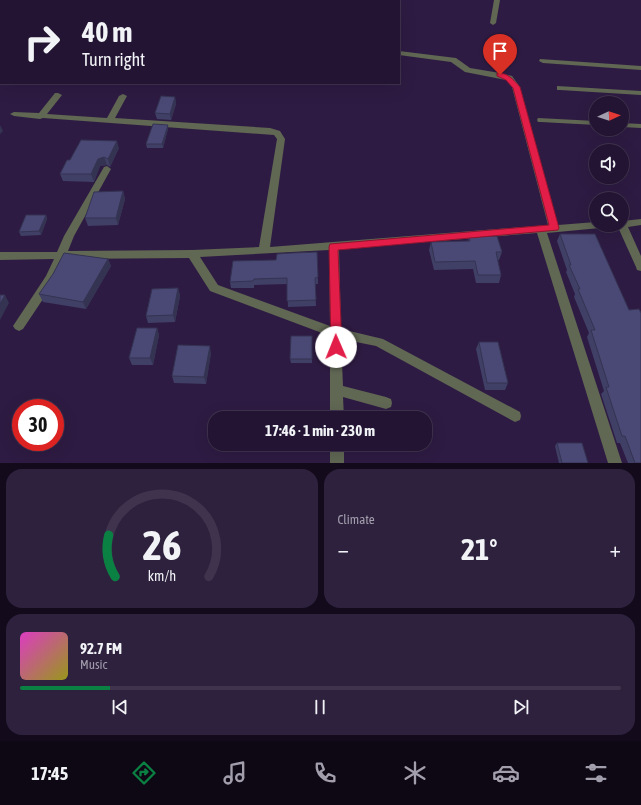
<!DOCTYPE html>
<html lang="en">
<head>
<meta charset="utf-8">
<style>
	body { margin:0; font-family:"Asap Condensed",sans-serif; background:#2e213e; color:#f1f3f6; height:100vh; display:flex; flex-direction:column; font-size:15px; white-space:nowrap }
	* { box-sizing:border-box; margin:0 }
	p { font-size:13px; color:#a29eac }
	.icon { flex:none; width:22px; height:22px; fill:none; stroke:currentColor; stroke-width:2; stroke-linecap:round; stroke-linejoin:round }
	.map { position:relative; height:463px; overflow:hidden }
	.side { display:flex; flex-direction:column; gap:6px; padding:6px; background:#130b1c; flex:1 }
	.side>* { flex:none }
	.banner { position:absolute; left:0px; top:0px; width:400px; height:84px; box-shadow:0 4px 16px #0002,0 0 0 1px #3f334d; background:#221432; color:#f1f3f6; overflow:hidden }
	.needle { width:26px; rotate:87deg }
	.buttons { position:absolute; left:589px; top:96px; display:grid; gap:8px }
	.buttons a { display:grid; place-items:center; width:40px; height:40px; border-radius:50%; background:#221432; box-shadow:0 4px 16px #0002,0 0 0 1px #3f334d; font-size:20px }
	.speed { position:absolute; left:12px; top:399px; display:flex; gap:8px; font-size:20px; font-weight:700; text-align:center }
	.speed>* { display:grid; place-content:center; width:52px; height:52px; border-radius:50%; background:#221432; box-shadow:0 4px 16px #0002,0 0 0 1px #3f334d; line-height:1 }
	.speed .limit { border:6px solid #d22; background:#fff; color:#111 }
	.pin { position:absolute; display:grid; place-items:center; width:34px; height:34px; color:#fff; margin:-41px -17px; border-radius:50% 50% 50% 0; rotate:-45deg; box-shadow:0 0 4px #0007 }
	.pin .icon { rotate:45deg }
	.me { position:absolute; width:44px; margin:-22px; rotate:359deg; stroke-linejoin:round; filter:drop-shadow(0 0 3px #0008) }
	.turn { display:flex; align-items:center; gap:14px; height:84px; padding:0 16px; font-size:18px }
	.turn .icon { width:52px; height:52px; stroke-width:2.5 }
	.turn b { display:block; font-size:28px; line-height:34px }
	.big { font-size:30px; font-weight:700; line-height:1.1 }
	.side .widget { flex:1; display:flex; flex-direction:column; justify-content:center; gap:6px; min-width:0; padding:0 14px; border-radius:16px; background:#2e213e }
	.side .dial { align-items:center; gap:0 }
	.dial svg { height:104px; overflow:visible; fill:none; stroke:#3f334d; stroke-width:7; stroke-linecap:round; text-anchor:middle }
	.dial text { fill:#f1f3f6; stroke:none }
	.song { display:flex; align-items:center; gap:12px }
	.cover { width:48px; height:48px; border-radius:6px; background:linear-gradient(135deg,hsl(310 70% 55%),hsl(60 70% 35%)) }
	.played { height:4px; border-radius:2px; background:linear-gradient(90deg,#0b8043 15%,#3f334d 15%) }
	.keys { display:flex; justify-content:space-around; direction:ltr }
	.heat { display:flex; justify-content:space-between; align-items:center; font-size:22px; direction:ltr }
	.side .tiles { flex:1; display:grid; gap:6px; grid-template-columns:1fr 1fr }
	.widget:last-child { grid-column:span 2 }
	.trip { position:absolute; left:208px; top:411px; width:224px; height:40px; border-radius:16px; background:#221432; box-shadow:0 4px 16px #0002,0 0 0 1px #3f334d; font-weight:700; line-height:40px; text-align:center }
	.menu { display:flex; height:64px; justify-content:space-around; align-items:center; background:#0e0814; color:#a29eac }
	.menu .icon { width:28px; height:28px }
	.menu .selected { color:#0b8043 }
	.menu b { font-size:18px; color:#f1f3f6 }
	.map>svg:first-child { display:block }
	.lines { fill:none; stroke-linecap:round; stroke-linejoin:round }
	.minor { fill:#606753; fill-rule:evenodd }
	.wall { fill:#403f65 }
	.shaded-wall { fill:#343352 }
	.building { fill:#4a4975; stroke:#343352 }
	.route { fill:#e11d48; stroke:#92132f }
</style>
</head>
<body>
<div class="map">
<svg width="641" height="463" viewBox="0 0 641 463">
	<rect width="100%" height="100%" fill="#2e1b43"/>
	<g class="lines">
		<path class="minor" d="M494,0h6l-4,23 -3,2 -3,-2z
			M0,2h1v4h-1z
			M399,51l57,7 14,10 30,5 12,3 8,11 38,138 38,-3v3h9l-5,3 -53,5 75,230h-14l-71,-230 -198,16 2,80 42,10 137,73 1,4 -1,4 -5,2 -139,-76 -35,-7 2,47 43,11 5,2 1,4 -1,4 -5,2 -43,-12 1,21h-14v-82l-120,-45 -21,-33 -125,1 -9,22 -32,48 -4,2 -4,-2 -2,-3 2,-3 31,-47 8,-17 -54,1v-8h57l7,-16 40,-69 3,-1 4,3 -37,67 -6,15 124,-1 67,-3 18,-108 -3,-4 -231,-17 -3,1 -26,-3 -4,-2 4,-2 25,1 16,-20h3l4,2 -15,19 60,4 12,-22 4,-2 4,2 -12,22 155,10 10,3 5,8 -15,108 278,-22 -36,-138 -6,-7 -41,-8 -14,-10 -52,-7zM329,250l1,76 -112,-41 -18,-28z
			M540,59l101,7v4l-98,-7 -4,-2z
			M557,86l84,5v4l-81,-5h-3z
			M538,118l58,3v4l-55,-3h-3l-1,-2z
			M622,123l19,1v4l-19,-1z
			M641,219v6l-13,2 13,29v15l-4,-1 -1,-3 -19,-42h5v-4z
			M330,444h14v19h-14z"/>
	</g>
	<path class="wall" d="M175,97l1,7 -5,16 -14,-1 -2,-6z
		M168,125v4l-5,19h-16l-1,-4z
		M119,148l-9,19 -3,-2 -7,1 -6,16 -31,-1 -3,-7z
		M123,191l2,8 -7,26 -30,1 -3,-8z
		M46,215l1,4 -6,16 -20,1 -2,-4z
		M560,234h35l46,229h-13l-8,-20h-3l-16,-49 3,-3 -17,-54 2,-4 -15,-36 1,-3 -9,-22 1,-2 -10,-29z
		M469,237l33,15 -3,8h-2l4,15 -2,8h-23l-3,-14 -39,1 -5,-20 2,-8 37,-1z
		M317,252l1,32h-3l1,22 -28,1 -1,-23 -33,1v3h-23l-1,-6 46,-22z
		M108,259l3,7 -25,43 -43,-7 -4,-8z
		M178,288l2,8 -5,26 -27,1 -2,-7z
		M157,328l2,7 -6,30h-21l-3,-7z
		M312,336v27h-21l-1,-4z
		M479,342l29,41 -3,7h-20l-9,-41z
		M211,353l-5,31 -32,-1 -2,-7z
		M557,443l31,20h-29l-4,-17z"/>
	<path class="shaded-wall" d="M175,97l1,7 -5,16 -1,-6z
		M0,125l3,6 -3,3z
		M168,125v4l-5,19 -1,-4z
		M117,141l2,7 -9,19 -2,-8z
		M104,157l3,8 -7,1 -6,16 -3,-8 7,-15z
		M123,191l2,8 -7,26 -2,-7z
		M46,215l1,4 -6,16 -2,-4z
		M108,259l3,7 -25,43 -3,-7z
		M178,288l2,8 -5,26 -2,-7z
		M5,295l4,8 -9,17v-16z
		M157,328l2,7 -6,30 -3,-7z
		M210,346l1,7 -5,31 -2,-7z"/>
	<path class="building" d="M161,96l14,1 -5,17 -15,-1z
		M153,124l15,1 -6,19h-16z
		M81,140l36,1 -9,18 -4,-2 -6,2 -7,15h-31l7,-14h3z
		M123,191l-7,27h-31l9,-26z
		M26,215h20l-7,16 -20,1z
		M560,234h35l34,76 10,-1 2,4v150h-6l-10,-27h-3l-16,-49h3l-18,-57h4l-17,-41h2l-11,-24h2z
		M497,236l5,16h-6l5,23h-23l-3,-14 -40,1 -4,-20 39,-1 -1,-4z
		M317,252l1,25 -3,1 1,22 -29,1v-23l-33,1 -1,2 -23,1 3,-21 43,-1 1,-6 15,-1z
		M64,253l44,6 -25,43 -44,-8 14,-20z
		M178,288l-5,27 -27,1 6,-27z
		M0,295h5l-5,9z
		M137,328h20l-7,30h-21z
		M291,336h21v23h-22z
		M479,342h19l10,41h-21z
		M178,345l32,1 -6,31 -32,-1z
		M557,443h25l6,20h-26z"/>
	<path class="route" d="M497,73c10,-1 17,7 23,14l39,141 -1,2 -220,20 4,97 -2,3 -4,2 -4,-2 -1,-3 -2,-100 1,-3 219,-19 -36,-137 -7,-8 -9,-4z"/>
</svg>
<div class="buttons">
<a><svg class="needle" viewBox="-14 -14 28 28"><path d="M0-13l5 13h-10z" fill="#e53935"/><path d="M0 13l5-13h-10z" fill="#a29eac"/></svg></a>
<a><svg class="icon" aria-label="sound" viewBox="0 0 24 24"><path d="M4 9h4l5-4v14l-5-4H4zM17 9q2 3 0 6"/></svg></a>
<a><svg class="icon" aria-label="search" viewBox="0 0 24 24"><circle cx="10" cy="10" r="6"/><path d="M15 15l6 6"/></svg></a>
</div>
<div class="speed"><div class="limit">30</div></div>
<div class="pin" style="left:500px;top:75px;background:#d93025"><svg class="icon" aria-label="arrive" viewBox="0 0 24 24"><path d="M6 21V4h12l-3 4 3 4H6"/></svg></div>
<svg class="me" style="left:336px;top:347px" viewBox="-20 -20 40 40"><circle r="19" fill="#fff"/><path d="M0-13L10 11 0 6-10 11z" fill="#e11d48"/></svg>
<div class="trip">17:46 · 1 min · 230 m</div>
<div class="banner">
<div class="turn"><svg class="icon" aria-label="right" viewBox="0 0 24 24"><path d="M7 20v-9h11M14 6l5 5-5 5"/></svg><div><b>40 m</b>Turn right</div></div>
</div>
</div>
<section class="side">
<div class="tiles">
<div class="widget dial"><svg viewBox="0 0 100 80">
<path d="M14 69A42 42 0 1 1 86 69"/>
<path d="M14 69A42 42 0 0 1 9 37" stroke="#0b8043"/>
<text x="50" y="56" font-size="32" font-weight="700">26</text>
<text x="50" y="72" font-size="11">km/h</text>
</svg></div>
<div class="widget"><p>Climate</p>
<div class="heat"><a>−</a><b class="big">21°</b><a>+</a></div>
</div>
<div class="widget">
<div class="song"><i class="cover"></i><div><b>92.7 FM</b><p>Music</p></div></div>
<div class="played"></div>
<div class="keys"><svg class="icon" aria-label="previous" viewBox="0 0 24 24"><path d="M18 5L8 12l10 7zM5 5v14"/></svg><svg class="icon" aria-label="pause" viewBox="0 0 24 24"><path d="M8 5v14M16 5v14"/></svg><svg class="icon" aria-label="next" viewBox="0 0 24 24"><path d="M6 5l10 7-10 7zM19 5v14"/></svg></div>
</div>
</div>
</section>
<nav class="menu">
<b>17:45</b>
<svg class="icon selected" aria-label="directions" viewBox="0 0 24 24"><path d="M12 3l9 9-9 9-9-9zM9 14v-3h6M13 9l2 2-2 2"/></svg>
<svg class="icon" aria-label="music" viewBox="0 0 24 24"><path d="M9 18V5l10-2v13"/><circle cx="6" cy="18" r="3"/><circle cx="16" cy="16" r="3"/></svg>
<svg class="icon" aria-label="phone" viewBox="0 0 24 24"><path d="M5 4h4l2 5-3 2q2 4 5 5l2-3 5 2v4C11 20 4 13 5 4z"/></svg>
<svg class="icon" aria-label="climate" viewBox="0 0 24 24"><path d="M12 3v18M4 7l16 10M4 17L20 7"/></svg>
<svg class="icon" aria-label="car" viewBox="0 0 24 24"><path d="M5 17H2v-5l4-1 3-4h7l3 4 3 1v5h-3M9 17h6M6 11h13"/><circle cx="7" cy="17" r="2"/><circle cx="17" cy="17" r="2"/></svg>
<svg class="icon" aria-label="filters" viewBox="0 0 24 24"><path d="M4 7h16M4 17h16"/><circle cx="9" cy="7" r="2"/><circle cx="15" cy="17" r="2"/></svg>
</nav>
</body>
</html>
